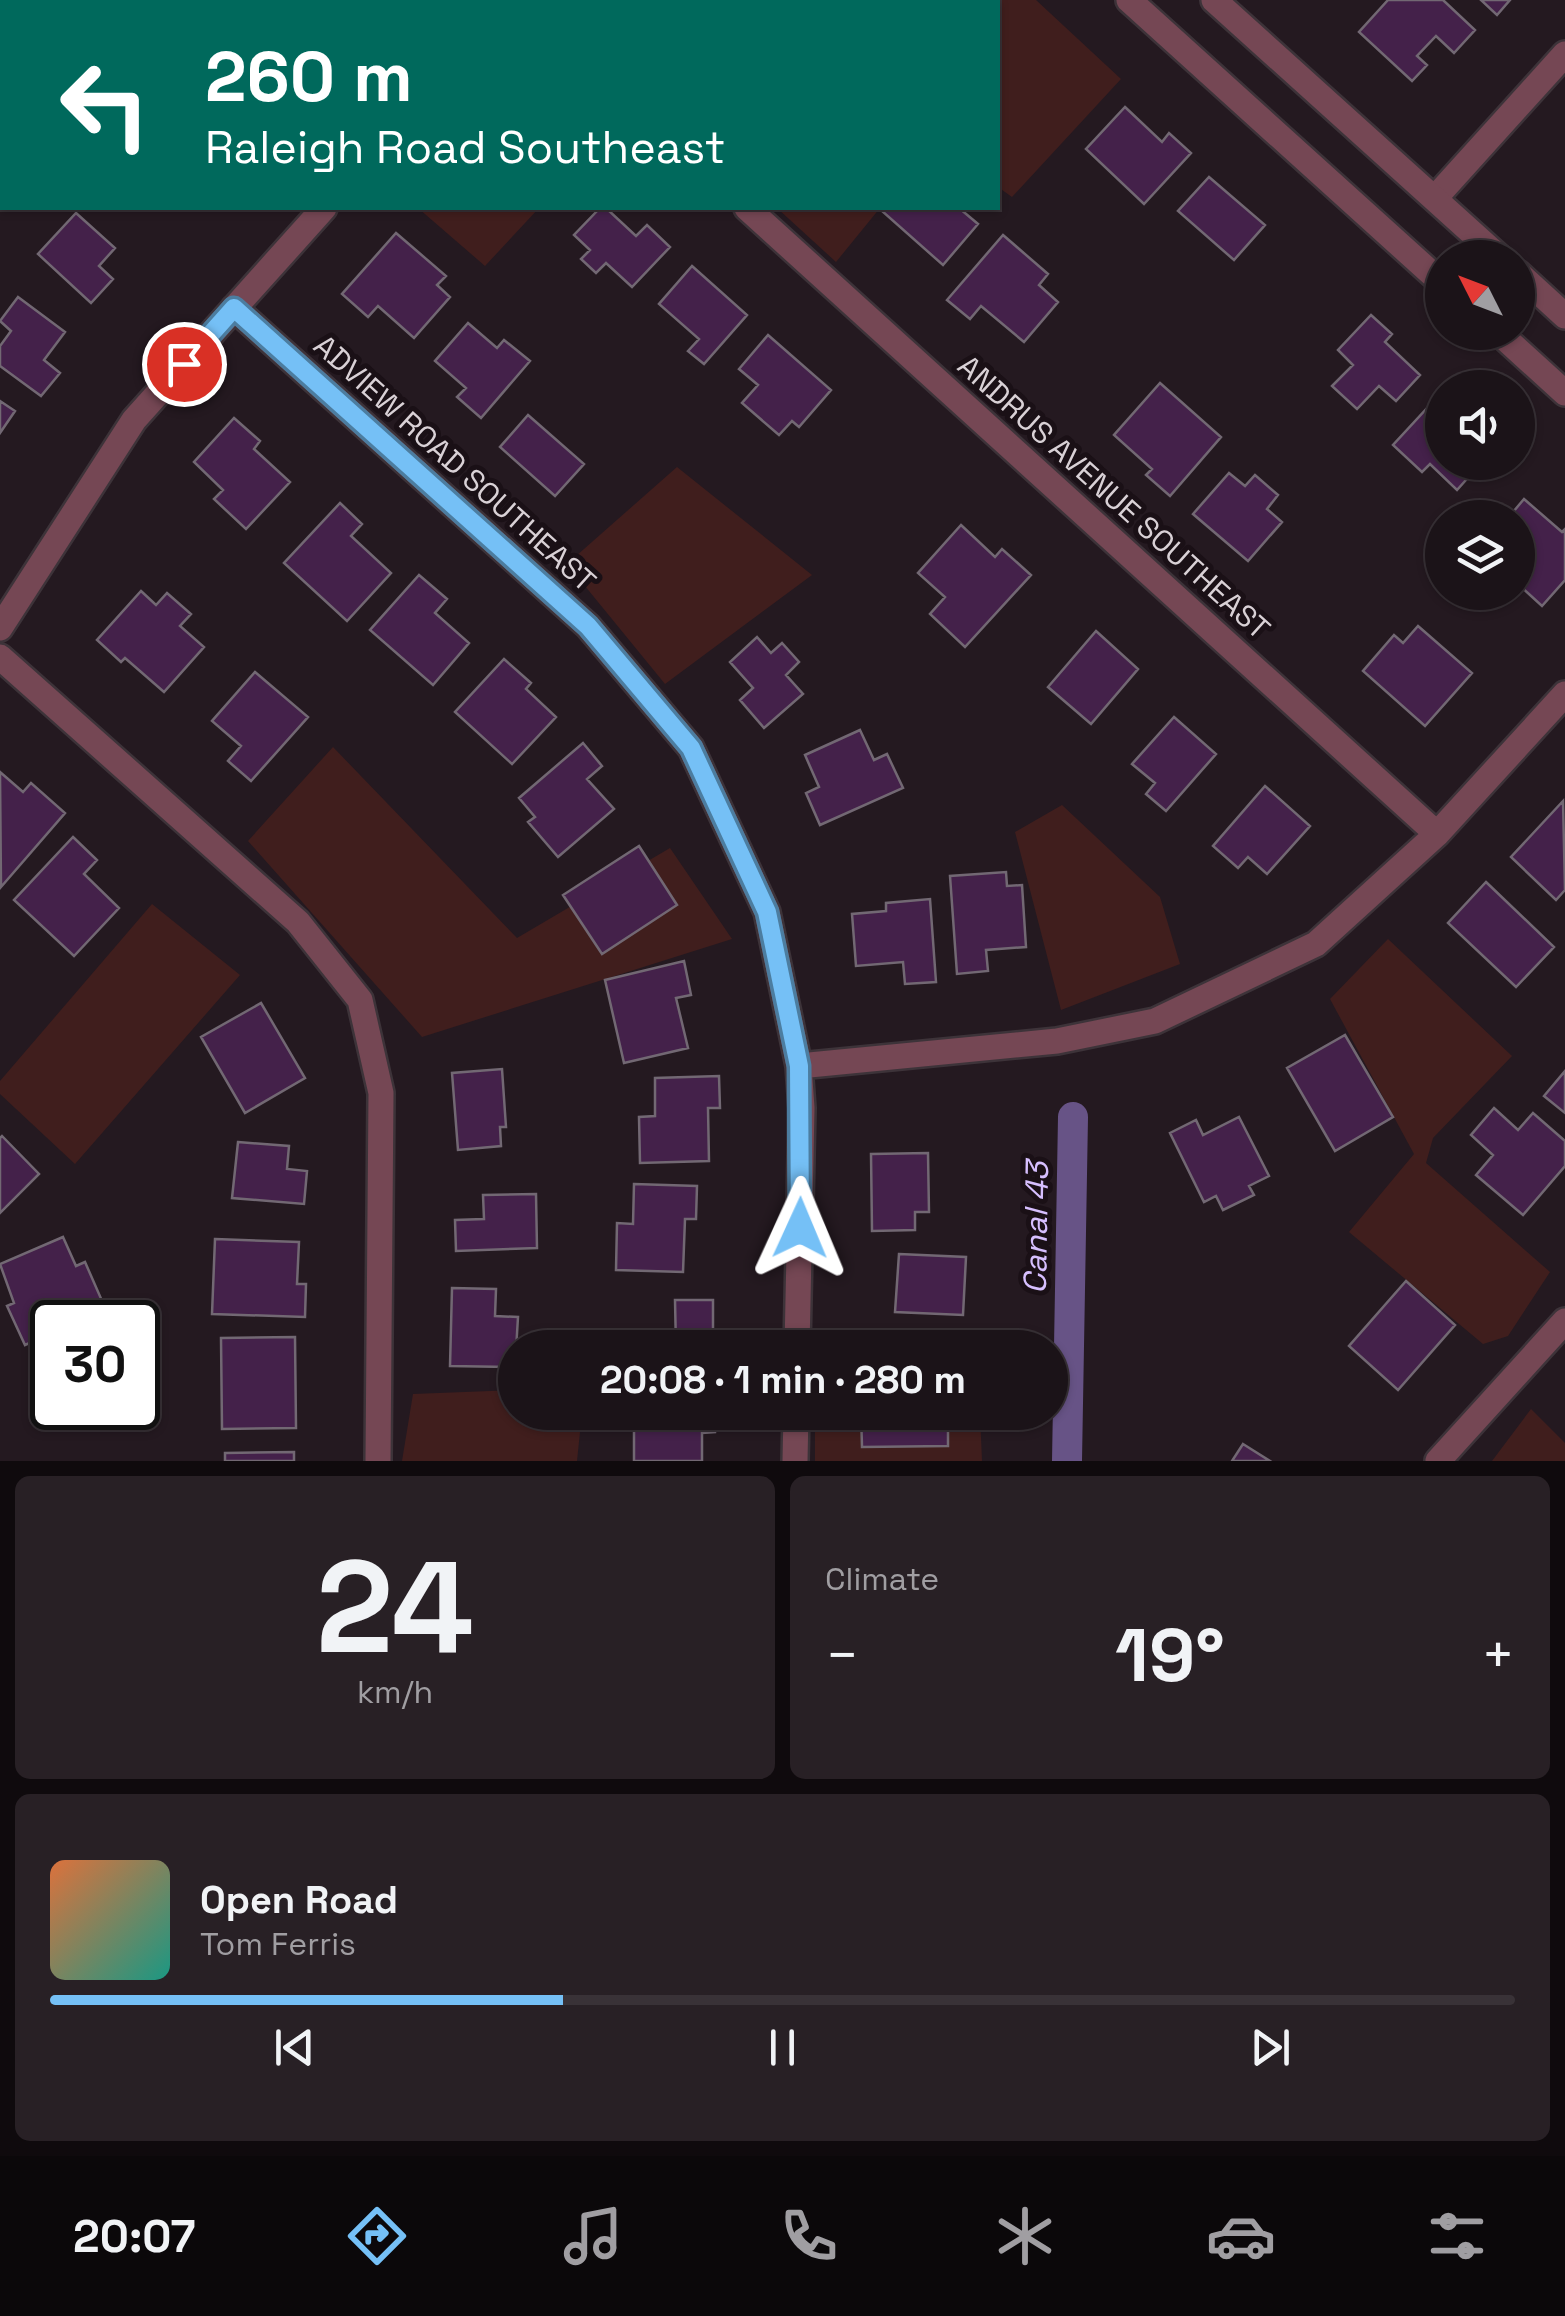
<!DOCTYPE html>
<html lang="en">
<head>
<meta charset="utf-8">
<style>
	body { margin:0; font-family:"Space Grotesk",sans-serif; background:#282025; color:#f1f3f6; height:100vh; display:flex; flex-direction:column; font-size:38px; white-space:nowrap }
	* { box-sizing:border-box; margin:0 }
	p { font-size:32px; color:#a09ea2 }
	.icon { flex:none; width:55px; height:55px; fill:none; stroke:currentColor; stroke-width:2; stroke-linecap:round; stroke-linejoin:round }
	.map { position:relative; height:1461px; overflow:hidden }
	.panel { display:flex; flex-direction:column; gap:15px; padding:15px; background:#0f0a0d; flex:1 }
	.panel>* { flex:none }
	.banner { position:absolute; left:0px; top:0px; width:1000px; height:210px; box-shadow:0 2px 8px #0004,0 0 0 2px #393237; background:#00695c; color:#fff; overflow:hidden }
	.needle { width:65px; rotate:312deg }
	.buttons { position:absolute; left:1425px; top:240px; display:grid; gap:20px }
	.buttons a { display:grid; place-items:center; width:110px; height:110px; border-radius:50%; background:#1b1318; box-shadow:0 2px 8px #0004,0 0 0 2px #393237; font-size:50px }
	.speed { position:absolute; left:30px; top:1300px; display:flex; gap:20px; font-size:50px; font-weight:700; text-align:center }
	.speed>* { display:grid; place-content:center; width:130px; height:130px; border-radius:50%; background:#1b1318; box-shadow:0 2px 8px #0004,0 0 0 2px #393237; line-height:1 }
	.speed .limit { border:5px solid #111; border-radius:15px; background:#fff; color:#111 }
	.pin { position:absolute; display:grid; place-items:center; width:85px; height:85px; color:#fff; margin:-42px; border:5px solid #fff; border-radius:50%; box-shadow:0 2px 10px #0007 }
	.me { position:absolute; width:110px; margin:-55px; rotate:1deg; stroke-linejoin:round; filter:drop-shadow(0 0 8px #0008) }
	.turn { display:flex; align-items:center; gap:35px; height:210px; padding:0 40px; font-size:45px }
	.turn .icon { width:130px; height:130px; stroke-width:2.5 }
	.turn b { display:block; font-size:70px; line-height:85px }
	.big { font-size:75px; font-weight:600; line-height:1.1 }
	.panel .tile { flex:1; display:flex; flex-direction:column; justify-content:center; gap:15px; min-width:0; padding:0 35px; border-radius:15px; background:#282025 }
	.panel .dial { align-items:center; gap:0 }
	.dial b { font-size:130px; line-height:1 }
	.song { display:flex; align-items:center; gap:30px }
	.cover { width:120px; height:120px; border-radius:15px; background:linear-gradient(135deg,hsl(20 70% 55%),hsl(170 70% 35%)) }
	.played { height:10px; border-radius:5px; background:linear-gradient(90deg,#75c0f6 35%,#393237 35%) }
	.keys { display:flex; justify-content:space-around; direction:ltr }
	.heat { display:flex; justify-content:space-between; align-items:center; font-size:55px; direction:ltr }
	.panel .tiles { flex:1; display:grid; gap:15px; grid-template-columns:1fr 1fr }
	.tile:last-child { grid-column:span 2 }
	.trip { position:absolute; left:498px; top:1330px; width:570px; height:100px; border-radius:50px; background:#1b1318; box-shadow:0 2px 8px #0004,0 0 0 2px #393237; font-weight:600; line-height:100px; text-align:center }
	.menu { display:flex; height:160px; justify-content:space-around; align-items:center; background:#0b080a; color:#a09ea2 }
	.menu .icon { width:70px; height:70px }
	.menu .active { color:#75c0f6 }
	.menu b { font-size:45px; color:#f1f3f6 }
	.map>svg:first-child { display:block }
	.green { fill:#401e1d }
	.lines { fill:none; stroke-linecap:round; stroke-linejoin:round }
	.stream { stroke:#675386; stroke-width:9 }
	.canal { stroke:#675386; stroke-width:30 }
	.building { fill:#44214a; stroke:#726873; stroke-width:2.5 }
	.minor-casing { stroke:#3d3339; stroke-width:30 }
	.tertiary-casing { stroke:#3d3339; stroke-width:30 }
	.minor { stroke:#754754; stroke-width:25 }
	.tertiary { stroke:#754754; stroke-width:25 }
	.route-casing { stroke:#4c7da0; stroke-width:25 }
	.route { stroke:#75c0f6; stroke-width:18 }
	.labels { text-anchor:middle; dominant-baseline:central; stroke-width:10; stroke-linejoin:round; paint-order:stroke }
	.street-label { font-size:30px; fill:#d9d1d6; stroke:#1a1016 }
	.water-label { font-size:32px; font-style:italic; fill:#d6bffe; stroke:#1a1016 }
</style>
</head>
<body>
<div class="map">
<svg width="1565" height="1461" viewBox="0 0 1565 1461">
	<rect width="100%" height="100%" fill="#241920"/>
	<path class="green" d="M0,0h81l-79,2 -2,143z
		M552,0h167l2,2h-169z
		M785,0h251l85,79 -109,118 -14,-10v-185h-215z
		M418,208h121l-54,58z
		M777,208h103l-44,54z
		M677,467l135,108 -147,109 -98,-120z
		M333,747l184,191 153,-90 62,91 -310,98 -174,-196z
		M1062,805l98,92 20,67 -119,46 -46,-178z
		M152,904l88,71 -165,189 -75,-70v-13z
		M1388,939l124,117 -79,82 -7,25 124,109 -42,64 -25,8 -134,-112 65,-78 -84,-155z
		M515,1390v22l67,1 -5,48h-175l11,-67z
		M1531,1409l34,34v18h-73z
		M815,1413h165l2,48h-167z"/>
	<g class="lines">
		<path class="stream" d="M185,2l2,-2
			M0,207l2,-3"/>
		<path class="canal" d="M1067,1461l6,-344"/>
	</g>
	<path class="building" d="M288,0h60l3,2h-65z
		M1388,0h55l32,30 -21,23 -18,-17 -19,20 10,9 -15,16 -53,-49z
		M1481,0h29l-13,15z
		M1125,107l37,35 7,-9 22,20 -47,51 -58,-55z
		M1209,177l56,48 -31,35 -56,-49z
		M600,208h6l30,28 11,-11 23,22 -38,40 -26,-24 -10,10 -15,-14 9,-9 -16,-15z
		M885,208h74l19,16 -35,41 -61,-54z
		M76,213l39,35 -16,18 14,13 -22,24 -53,-49z
		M396,233l50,43 -9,9 13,12 -36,41 -36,-32 -10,11 -26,-23z
		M1003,235l45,39 -9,11 19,17 -34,40 -43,-36 -11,13 -23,-19z
		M692,266l55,49 -43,49 -16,-13 11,-12 -40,-35z
		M18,297l47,35 -21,28 16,13 -19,23 -41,-30v-20l11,-15 -11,-10z
		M1371,315l21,19 -7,8 35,33 -24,26 -17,-15 -22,23 -25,-23 21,-21 -15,-15z
		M468,323l29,25 7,-8 26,21 -49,57 -24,-21 9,-9 -31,-27z
		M768,335l63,55 -32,37 -7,-6 -13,14 -37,-32 16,-18 -19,-16z
		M1160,383l61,54 -51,59 -24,-21 6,-6 -38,-34z
		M1442,392v70h40l-25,28 -27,-26 -8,8 -29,-27z
		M0,401l15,10 -15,22z
		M528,415l56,49 -29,32 -55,-49z
		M234,418l26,23 -6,8 36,33 -44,47 -32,-30 9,-9 -29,-28z
		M1229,473l16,13 10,-11 23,20 -11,14 15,13 -34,39 -55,-47z
		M1524,499l38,33 3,-3v51l-23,26 -24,-22v-66h-10z
		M340,503l22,21 -11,12 40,37 -44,48 -63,-58z
		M961,525l34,32 7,-8 29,26 -66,72 -35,-33 15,-17 -27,-24z
		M419,575l28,24 -12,14 34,30 -36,42 -63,-55z
		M141,591l15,14 11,-12 24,21 -11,12 24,21 -40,45 -39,-34 -4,4 -24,-22z
		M1418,626l54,47 -47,53 -62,-55 31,-36 9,8z
		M1096,631l42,38 -47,55 -43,-37z
		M757,637l14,16 11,-10 17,19 -13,13 17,19 -39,34 -24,-28 13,-12 -23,-26z
		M504,659l27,24 -5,6 30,28 -44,47 -57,-52z
		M255,672l53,45 -57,64 -23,-20 13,-15 -29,-25z
		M1174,717l42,37 -50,57 -20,-17 9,-11 -23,-19z
		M860,730l14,30 13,-6 16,34 -83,37 -14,-32 13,-6 -14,-32z
		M583,743l19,23 -15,13 27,30 -56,48 -30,-35 7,-5 -16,-19z
		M0,772l23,20 8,-9 34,30 -64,74z
		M1265,786l45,40 -43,48 -19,-17 -10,11 -25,-22z
		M1563,801l2,89 -9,10 -45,-43z
		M73,837l24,23 -13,14 35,34 -45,48 -60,-56z
		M639,846l38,59 -75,49 -39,-59z
		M1006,872l1,14 15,-1 4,62 -40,3 2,21 -31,3 -7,-98z
		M1486,882l68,65 -38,40 -68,-64z
		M930,899l6,83 -31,2 -2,-22 -47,4 -4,-52 34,-3v-8z
		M684,961l7,34 -15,3 12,50 -64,15 -19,-83z
		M261,1003l44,75 -60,35 -44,-76z
		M1345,1035l48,82 -58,34 -48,-83z
		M502,1069l4,58h-6l1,19 -43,4 -6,-77z
		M1565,1071v42l-21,-17z
		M719,1076l1,32h-12l1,53 -69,2 -1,-46 16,-1v-38z
		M1494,1108l24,22 15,-17 32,28v25l-42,49 -47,-40 17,-20 -22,-20z
		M1239,1117l30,59 -20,10 5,9 -31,15 -7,-14 -12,6 -34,-69 26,-13 7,15z
		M2,1136l37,38 -39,39v-75z
		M238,1142l51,4 -2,23 20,2 -3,33 -72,-6z
		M928,1153l1,59h-14v18l-43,1 -1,-77z
		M634,1184l63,2 -1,33h-11l-2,53 -67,-2 1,-47 16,1z
		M536,1194l1,54 -81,3 -1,-31 29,-1 -1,-24z
		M63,1237l13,29 9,-4 21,48 -29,12h-25v11l-27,12 -18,-39 7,-3 -14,-39z
		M215,1239l84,3 -2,42h9l-1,33 -93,-3z
		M899,1254l67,3 -3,58 -68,-3z
		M1406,1281l49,44 -57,65 -49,-44z
		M452,1288l44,1 -1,27 23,1 -3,50 -65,-1z
		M675,1300h38v48h-37z
		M295,1337l1,91 -74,1 -1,-91z
		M634,1412h81v20l-13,1v28h-68z
		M861,1412h87v34l-86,1z
		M1243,1444l27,17h-38z
		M294,1452v9h-69v-8z"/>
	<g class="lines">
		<defs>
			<path id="minor" d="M518,0l3,2
				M1435,198l130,-144
				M747,208l690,626
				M234,308l354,318 103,122 76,164 32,154 3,42 -5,240
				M0,628l134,-208 190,-212
				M0,657l298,265 62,78 21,93 -3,368
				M799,1066l258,-25 98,-20 161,-77 121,-110 128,-140
				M795,1461l1,-49
				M1438,1461l127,-140"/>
			<path id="tertiary" d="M1129,0l313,283
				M1214,0l286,258
				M1518,273l47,43
				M1498,332l67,61"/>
		</defs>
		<use href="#minor" class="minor-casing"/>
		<use href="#tertiary" class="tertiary-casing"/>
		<use href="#minor" class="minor"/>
		<use href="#tertiary" class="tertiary"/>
	</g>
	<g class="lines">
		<defs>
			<path id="route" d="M184,364l50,-56 354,318 103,122 76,164 32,154 1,162"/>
		</defs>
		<use href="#route" class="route-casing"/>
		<use href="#route" class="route"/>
	</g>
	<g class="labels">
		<g class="street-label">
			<text transform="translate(455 463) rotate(42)">ADVIEW ROAD SOUTHEAST</text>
			<text transform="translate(1114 497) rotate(42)">ANDRUS AVENUE SOUTHEAST</text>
		</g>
		<g class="water-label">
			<text transform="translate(1036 1228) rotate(-89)">Canal 43</text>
		</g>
	</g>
</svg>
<div class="buttons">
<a><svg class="needle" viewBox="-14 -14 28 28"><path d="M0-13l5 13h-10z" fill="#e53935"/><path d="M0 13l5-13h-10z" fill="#a09ea2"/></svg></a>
<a><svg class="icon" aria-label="sound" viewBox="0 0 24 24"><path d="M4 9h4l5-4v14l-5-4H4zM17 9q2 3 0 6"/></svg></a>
<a><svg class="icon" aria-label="layers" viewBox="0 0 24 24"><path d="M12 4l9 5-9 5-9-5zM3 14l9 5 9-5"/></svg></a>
</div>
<div class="speed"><div class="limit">30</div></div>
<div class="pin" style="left:184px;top:364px;background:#d93025"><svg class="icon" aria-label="arrive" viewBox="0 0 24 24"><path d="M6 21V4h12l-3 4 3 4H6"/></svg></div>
<svg class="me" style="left:800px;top:1228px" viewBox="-20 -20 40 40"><path d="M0-17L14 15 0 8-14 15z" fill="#75c0f6" stroke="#fff" stroke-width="4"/></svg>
<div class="trip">20:08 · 1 min · 280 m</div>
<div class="banner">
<div class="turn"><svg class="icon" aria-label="left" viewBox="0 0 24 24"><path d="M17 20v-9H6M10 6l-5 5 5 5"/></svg><div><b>260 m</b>Raleigh Road Southeast</div></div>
</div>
</div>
<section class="panel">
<div class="tiles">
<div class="tile dial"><b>24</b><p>km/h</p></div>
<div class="tile"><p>Climate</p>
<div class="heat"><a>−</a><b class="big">19°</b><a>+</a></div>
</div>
<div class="tile">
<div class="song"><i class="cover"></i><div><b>Open Road</b><p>Tom Ferris</p></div></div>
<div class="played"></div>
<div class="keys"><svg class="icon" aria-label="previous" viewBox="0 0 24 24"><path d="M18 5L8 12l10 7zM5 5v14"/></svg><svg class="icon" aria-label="pause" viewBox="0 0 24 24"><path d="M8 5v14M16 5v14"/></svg><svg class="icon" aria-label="next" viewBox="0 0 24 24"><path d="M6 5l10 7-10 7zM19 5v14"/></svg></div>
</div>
</div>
</section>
<nav class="menu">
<b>20:07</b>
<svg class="icon active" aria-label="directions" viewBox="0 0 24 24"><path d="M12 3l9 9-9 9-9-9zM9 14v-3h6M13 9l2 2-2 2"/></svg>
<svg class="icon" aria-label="music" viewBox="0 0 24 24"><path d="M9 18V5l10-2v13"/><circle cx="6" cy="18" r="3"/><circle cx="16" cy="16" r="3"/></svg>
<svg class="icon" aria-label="phone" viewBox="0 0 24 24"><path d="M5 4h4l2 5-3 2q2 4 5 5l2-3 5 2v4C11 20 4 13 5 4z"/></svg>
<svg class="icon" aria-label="climate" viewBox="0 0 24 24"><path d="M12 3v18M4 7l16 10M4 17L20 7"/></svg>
<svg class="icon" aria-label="car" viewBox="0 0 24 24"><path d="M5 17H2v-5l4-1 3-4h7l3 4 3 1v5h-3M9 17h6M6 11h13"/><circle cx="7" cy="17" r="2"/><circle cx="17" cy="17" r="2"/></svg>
<svg class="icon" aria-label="filters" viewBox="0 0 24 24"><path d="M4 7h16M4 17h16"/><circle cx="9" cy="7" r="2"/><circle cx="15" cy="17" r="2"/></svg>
</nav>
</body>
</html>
